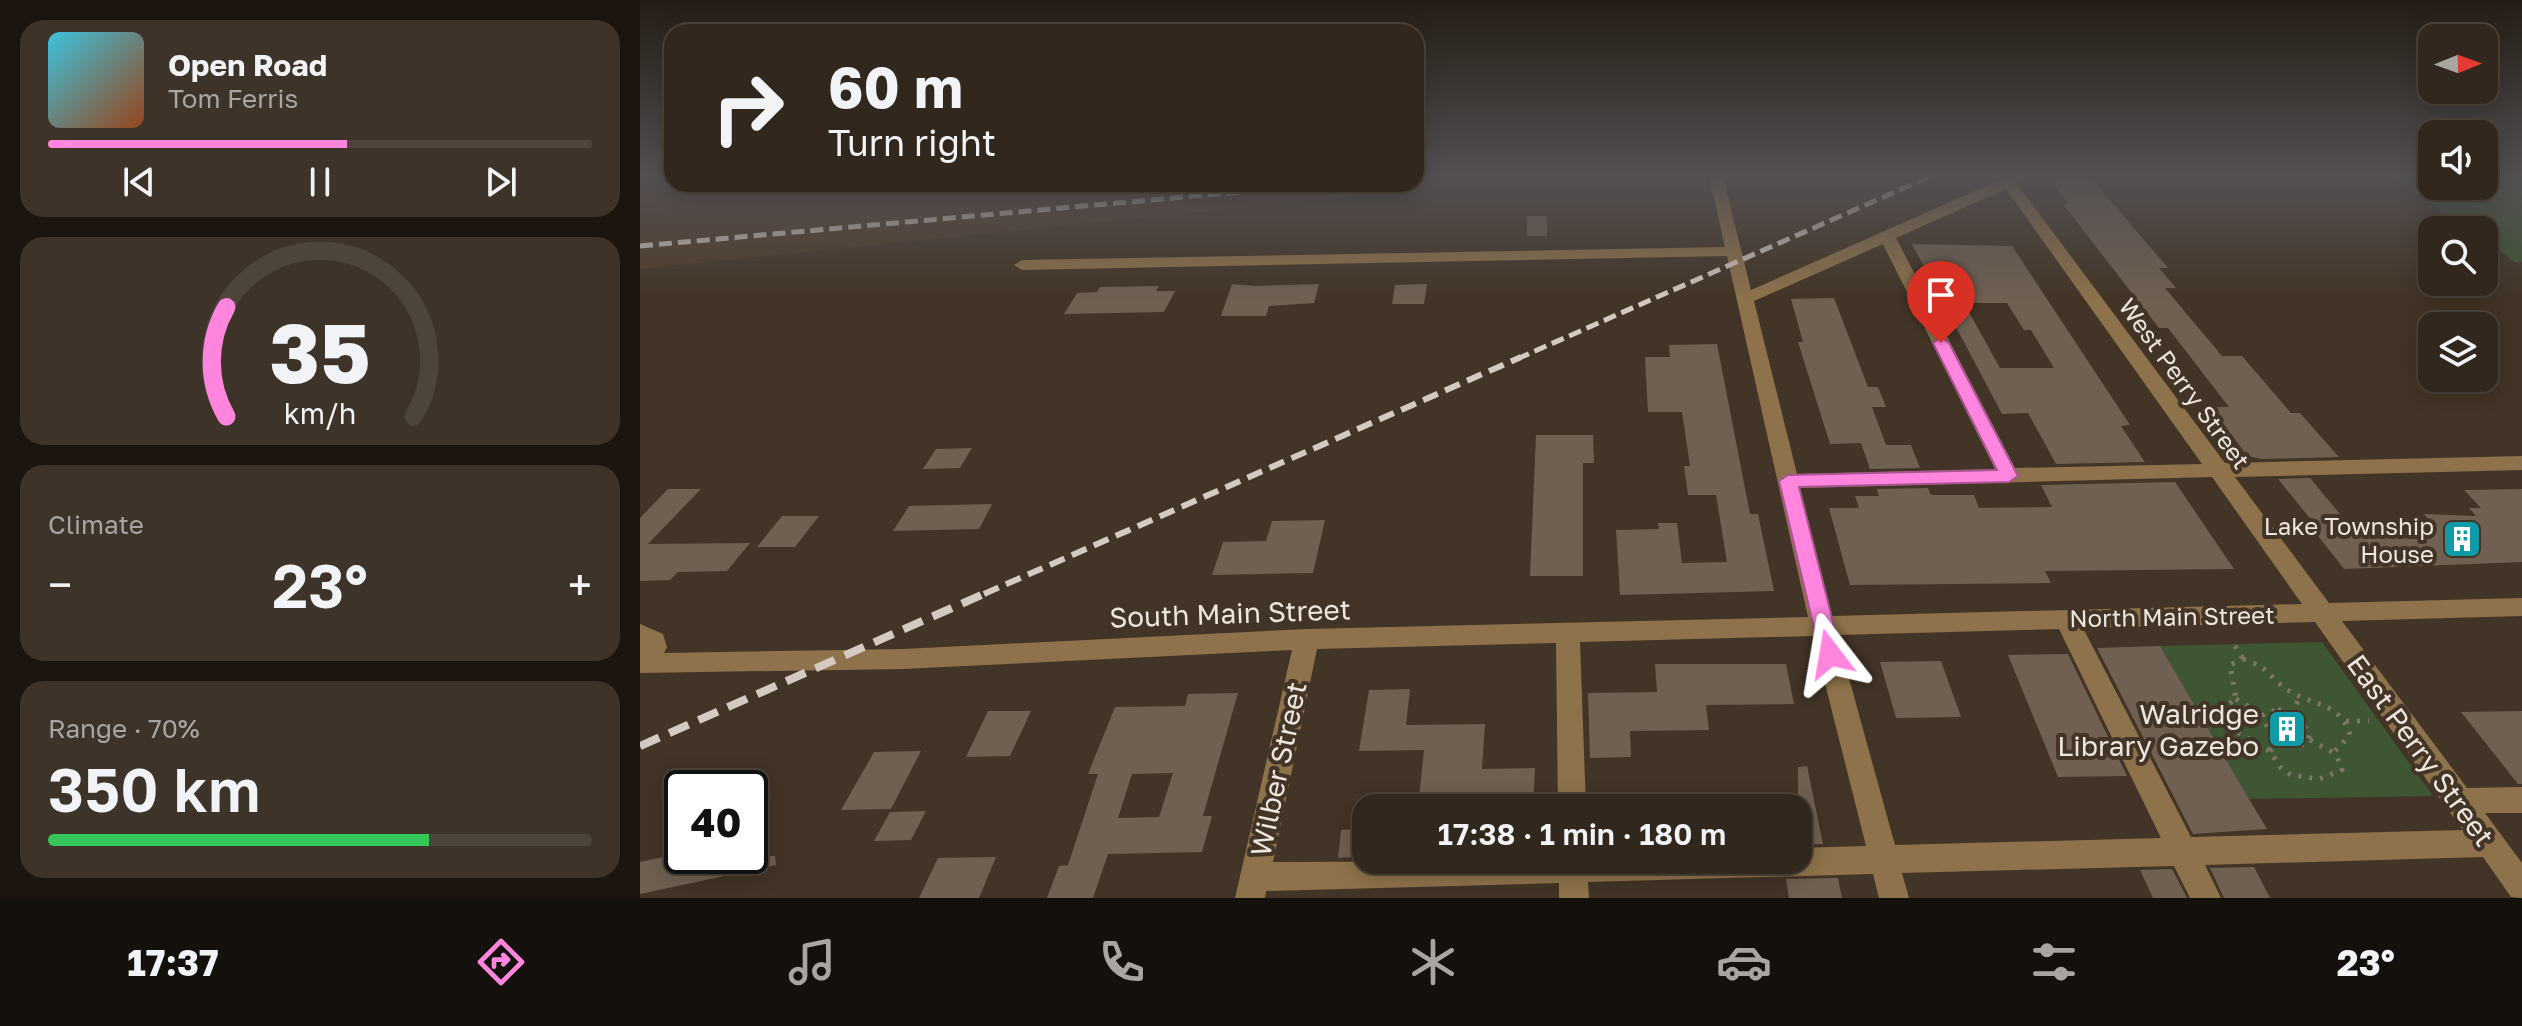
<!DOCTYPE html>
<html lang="en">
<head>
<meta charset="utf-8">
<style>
	body { margin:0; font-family:"Golos Text",sans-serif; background:#3d3329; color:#f1f3f6; height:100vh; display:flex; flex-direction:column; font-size:30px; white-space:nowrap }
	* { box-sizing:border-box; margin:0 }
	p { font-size:26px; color:#a8a5a3 }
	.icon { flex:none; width:44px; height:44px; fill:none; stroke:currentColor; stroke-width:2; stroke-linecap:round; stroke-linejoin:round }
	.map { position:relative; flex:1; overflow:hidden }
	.side { display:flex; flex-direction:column; gap:20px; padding:20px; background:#1c150f; width:640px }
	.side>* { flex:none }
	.top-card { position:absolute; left:24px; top:24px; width:760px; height:168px; border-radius:24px; box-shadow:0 4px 20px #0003,0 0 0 2px #4d443b; background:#32271c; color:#f1f3f6; overflow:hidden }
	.needle { width:52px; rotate:89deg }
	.tools { position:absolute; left:1778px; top:24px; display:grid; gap:16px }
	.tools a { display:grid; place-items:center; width:80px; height:80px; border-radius:16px; background:#32271c; box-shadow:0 4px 20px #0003,0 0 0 2px #4d443b; font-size:40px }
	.speed { position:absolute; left:24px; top:770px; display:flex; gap:16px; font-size:40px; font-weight:700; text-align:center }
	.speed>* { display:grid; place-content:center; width:104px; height:104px; border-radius:50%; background:#32271c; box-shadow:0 4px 20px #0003,0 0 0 2px #4d443b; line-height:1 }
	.speed .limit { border:4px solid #111; border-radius:12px; background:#fff; color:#111 }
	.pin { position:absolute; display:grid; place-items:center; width:68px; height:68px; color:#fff; margin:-82px -34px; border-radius:50% 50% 50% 0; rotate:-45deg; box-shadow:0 0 8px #0007 }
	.pin .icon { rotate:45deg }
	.me { position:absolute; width:88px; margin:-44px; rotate:346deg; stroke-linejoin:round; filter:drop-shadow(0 0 6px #0008) }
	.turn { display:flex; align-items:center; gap:28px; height:168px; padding:0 32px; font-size:36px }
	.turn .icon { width:104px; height:104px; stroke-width:2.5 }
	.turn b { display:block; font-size:56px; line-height:68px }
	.big { font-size:60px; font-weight:600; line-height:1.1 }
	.side .widget { flex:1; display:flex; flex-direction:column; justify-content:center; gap:12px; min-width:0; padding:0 28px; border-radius:24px; background:#3d3329 }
	.side .dial { align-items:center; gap:0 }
	.dial svg { height:208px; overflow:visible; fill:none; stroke:#4d443b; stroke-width:7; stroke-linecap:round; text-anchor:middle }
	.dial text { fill:#f1f3f6; stroke:none }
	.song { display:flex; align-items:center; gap:24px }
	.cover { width:96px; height:96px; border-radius:12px; background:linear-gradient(135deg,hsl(190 70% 55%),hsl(20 70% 35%)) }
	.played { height:8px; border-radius:4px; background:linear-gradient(90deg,#ff85de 55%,#4d443b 55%) }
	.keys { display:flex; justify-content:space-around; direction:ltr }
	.heat { display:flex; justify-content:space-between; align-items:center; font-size:44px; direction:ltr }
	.charge { height:12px; border-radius:6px; background:linear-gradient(90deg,#34c759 70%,#4d443b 0) }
	.trip { position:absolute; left:712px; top:794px; width:460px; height:80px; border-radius:24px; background:#32271c; box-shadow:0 4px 20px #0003,0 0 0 2px #4d443b; font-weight:600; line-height:80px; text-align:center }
	.tab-bar { display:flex; height:128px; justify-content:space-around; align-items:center; background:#14100b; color:#a8a5a3 }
	.tab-bar .icon { width:56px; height:56px }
	.tab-bar .selected { color:#ff85de }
	.tab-bar b { font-size:36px; color:#f1f3f6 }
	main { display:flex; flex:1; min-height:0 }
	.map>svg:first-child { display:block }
	.built { fill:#4e3b28 }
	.green { fill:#3e5634 }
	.building { fill:#6f6051; fill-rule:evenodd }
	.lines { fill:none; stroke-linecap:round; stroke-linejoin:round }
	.path { stroke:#807468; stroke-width:5; stroke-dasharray:3 8; stroke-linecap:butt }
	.minor { fill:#8e724b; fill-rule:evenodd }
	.rail-far2 { stroke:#d4cac1; stroke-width:5; stroke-dasharray:13 6; stroke-linecap:butt }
	.rail-far1 { stroke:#d4cac1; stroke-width:6; stroke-dasharray:16 8; stroke-linecap:butt }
	.rail { stroke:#d4cac1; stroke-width:8; stroke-dasharray:21 11; stroke-linecap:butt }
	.route { fill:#ff85de; stroke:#a65690; stroke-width:2 }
	.labels { text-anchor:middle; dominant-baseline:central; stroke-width:8; stroke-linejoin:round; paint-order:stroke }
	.street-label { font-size:24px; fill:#eee5dd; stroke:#423426 }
	.poi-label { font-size:24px; fill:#eee5dd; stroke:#423426; text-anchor:end }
	.near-street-label { font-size:28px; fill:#eee5dd; stroke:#423426 }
	.near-poi-label { font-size:28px; fill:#eee5dd; stroke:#423426; text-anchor:end }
</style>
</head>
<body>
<main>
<section class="side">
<div class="widget">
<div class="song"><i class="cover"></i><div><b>Open Road</b><p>Tom Ferris</p></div></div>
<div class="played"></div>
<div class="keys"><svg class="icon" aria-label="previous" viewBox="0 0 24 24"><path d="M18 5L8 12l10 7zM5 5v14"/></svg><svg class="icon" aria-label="pause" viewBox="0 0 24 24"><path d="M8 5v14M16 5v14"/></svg><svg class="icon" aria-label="next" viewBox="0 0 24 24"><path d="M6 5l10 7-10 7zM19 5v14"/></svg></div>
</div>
<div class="widget dial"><svg viewBox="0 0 100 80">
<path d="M14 69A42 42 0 1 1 86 69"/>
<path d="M14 69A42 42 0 0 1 14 27" stroke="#ff85de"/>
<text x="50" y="56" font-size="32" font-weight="700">35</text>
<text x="50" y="72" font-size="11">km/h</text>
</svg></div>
<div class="widget"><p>Climate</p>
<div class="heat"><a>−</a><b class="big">23°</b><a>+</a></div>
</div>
<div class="widget"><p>Range · 70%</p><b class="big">350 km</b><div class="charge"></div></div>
</section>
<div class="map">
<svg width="1882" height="898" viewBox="0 0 1882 898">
	<rect width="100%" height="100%" fill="#423426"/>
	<path class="built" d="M0,176h32v8h744v-8h300l1,5 -282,7 -795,81z"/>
	<path class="green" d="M1751,176h41v10h52v-10h38v86h-7l-31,-22v-10h-15z
		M1682,642l111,154 -184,3 -89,-153z"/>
	<path class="building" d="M1409,177h41l78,91h-9l17,20h-11l57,68h20l49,57h9l39,44 -77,2 -15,-3 -36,-49h18l-61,-79h-9l-96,-124h5z
		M887,216h20v20h-20z
		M1272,244l100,2 118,179 -9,1 24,36 -89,2 -28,-51 -26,1zM1324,303h43l17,27h7l23,38h-54z
		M592,284l23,2 64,-2 -5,19 -45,3 -3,10h-45z
		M787,284l-3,20h-32l3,-19z
		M519,286l-3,5h19l-11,21 -100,2 13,-21 20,-1 3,-5z
		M1194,298l34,89h10l8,20h-14l14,38h25l9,23 -50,1 -9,-26 -31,1 -32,-102h5l-12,-43z
		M1077,344l33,170h8l16,77 -154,4 -4,-65 43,-1 -1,-6h19l5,40 45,-1 -11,-67h-28l-4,-29h6l-8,-54h-34l-3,-55h25l-1,-12z
		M896,435h57l1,28h-11v113h-53z
		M332,448l-12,20 -37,1 13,-20z
		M1670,478l40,48 83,-1 -9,-11 52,2 -7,-8h12l-17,-18 58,-1v73l-178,7 -29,-37h6l-43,-53z
		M1535,482l59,87 -189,2 6,12 -201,2 -21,-77h30l-4,-12h24l-2,-7 51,-1 3,7h43l5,13 73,-1 -11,-22z
		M28,489h33l-53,55 102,-1 -23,28 -49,1 -8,8 -30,1v-63z
		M352,504l-13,25 -86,2 16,-25z
		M142,516h37l-24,31h-38z
		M685,520l-12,53 -101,2 11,-33 43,-1 6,-20z
		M1520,646l89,153 18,30 -74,5 -96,-186z
		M1428,654l59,122 -69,1 -50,-122z
		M1301,661l20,56 -65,1 -16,-56z
		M1015,664h131l8,40 -88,1 3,25 -79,1 1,26 -41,1 -2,-65 69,-1z
		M770,689l-4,36 79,-1 -3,45 53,-1 -2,40h-115l6,-58 -65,1 10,-61z
		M598,693l-35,123h9l-10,36 -94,2 -15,44h-46l12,-32 9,-1 30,-91h-10l27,-67 70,-1 3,-12zM533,773l-14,44 -41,1 14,-44z
		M348,711h43l-21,45 -44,1z
		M1882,711v73h-4l-57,-72z
		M281,751l-30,58 -50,1 33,-58z
		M1167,766l16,78 -25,1v-78z
		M286,811l-15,29 -37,1 16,-29z
		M726,828v28l-28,2 3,-28z
		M42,853v3h93l1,9 -136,29v-32z
		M356,857l-17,41h-60l19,-40z
		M1614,867l16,31h-46l-14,-30z
		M1532,869l15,29h-34l-13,-28z
		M1198,878l4,20h-53l-3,-19z"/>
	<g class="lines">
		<path class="path" d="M1595,646l8,13
			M1603,659c30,10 23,17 45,31 24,16 53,12 62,45l-15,16 7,19 -23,9 -28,-4 -10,-7 -11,-17 -47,-27 1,-17 12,-8 -6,-34z
			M1596,699l27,16
			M1638,709l21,9 11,17 -4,9 -14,1 -23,-13 -6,-17z
			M1652,714l8,-18
			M1706,721h23
			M1670,740l26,14
			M1630,751l10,-11"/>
		<path class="minor" d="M1069,176h14l28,114 258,-114h16l-8,8 208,279 297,-7v14l-287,7 94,126 193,-5v18l-180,5 125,167 55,-1v26h-37l37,50v35l-11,-1 -28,-40 -278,8 16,33h-31l-16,-32 -272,7 7,25h-30l-6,-24 -285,8 1,16h-30v-15l-293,8 -1,7h-30l57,-248 -389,19 -263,4v-49l23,10 4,13 -3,6 239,-4 404,-20 501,-12 -81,-361 -705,14 -8,-5 8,-5 703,-13zM1366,189l196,275 -187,4 -119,-230zM1243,244l112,225 -198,5 -43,-173zM1572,477l90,127 -470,12 -32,-128zM1675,622l133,188 15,20 -272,7 -108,-209zM1419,629l102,209 -266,7 -58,-210zM1173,636l53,210 -68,2v12l-525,2 44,-213 239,-6 2,165h28l-6,-166z"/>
		<path class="rail-far2" d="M0,246l688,-62
			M877,359l414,-183"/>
		<path class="rail-far1" d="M344,594l537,-237"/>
		<path class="rail" d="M0,746l348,-154"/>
	</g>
	<linearGradient id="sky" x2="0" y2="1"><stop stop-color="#241d15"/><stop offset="0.58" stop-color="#545052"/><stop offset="1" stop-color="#545052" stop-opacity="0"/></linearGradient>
	<rect width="1882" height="302" fill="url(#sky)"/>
	<path class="route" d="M1301,338l8,5 69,133 -9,6 -210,5 42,167 -3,7h-16l-43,-180 9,-6 209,-5 -64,-127z"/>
	<defs>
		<symbol id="building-square" viewBox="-11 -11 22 22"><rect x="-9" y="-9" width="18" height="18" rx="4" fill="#0f9aa8" stroke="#423426"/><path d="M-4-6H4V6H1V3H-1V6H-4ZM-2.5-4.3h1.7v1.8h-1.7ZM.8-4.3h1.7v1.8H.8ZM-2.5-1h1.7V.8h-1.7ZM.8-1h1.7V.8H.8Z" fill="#fff"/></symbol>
	</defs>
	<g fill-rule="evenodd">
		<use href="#building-square" x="1800" y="517" width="44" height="44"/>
		<use href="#building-square" x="1625" y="707" width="44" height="44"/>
	</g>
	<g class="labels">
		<g class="street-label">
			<text transform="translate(1545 383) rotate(54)">West Perry Street</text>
			<text transform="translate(1532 616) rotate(-1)">North Main Street</text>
		</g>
		<g class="poi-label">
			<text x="1794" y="525">Lake Township<tspan x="1794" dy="28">House</tspan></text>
		</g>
		<g class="near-street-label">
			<text transform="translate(590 613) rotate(-2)">South Main Street</text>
			<text transform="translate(1781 750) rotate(54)">East Perry Street</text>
			<text transform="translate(638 769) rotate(-78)">Wilber Street</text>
		</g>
		<g class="near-poi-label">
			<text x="1619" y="713">Walridge<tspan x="1619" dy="32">Library Gazebo</tspan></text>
		</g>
	</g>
</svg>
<div class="tools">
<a><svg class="needle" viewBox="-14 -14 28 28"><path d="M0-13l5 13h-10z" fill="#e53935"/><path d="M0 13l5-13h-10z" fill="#a8a5a3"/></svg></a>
<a><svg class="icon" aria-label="sound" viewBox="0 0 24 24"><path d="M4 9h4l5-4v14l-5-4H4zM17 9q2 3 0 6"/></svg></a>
<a><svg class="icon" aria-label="search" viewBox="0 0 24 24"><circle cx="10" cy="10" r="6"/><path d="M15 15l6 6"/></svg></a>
<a><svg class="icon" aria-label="layers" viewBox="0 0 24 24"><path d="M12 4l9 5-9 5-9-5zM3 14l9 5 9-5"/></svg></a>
</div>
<div class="speed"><div class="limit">40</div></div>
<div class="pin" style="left:1301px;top:343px;background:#d93025"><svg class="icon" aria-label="arrive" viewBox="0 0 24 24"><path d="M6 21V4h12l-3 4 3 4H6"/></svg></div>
<svg class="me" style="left:1190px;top:654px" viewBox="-20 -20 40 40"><path d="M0-17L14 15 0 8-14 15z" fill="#ff85de" stroke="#fff" stroke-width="4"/></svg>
<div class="trip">17:38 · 1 min · 180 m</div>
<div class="top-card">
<div class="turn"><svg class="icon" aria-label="right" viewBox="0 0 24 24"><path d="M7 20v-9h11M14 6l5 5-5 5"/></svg><div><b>60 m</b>Turn right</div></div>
</div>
</div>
</main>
<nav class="tab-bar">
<b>17:37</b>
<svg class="icon selected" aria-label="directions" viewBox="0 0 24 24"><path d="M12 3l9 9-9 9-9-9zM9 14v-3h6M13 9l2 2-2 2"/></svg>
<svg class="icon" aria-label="music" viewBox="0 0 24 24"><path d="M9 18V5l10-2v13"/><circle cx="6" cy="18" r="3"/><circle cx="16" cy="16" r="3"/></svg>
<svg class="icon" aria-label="phone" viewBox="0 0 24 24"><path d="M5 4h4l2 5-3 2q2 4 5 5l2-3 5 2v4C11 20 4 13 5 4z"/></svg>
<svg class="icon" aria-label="climate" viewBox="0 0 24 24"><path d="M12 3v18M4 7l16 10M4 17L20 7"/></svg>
<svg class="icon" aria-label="car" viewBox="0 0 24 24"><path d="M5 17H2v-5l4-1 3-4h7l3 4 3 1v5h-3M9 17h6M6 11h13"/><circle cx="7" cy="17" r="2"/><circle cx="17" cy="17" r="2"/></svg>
<svg class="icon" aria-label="filters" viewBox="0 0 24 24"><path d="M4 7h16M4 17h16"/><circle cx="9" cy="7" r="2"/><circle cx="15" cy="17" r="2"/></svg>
<b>23°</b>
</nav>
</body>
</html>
